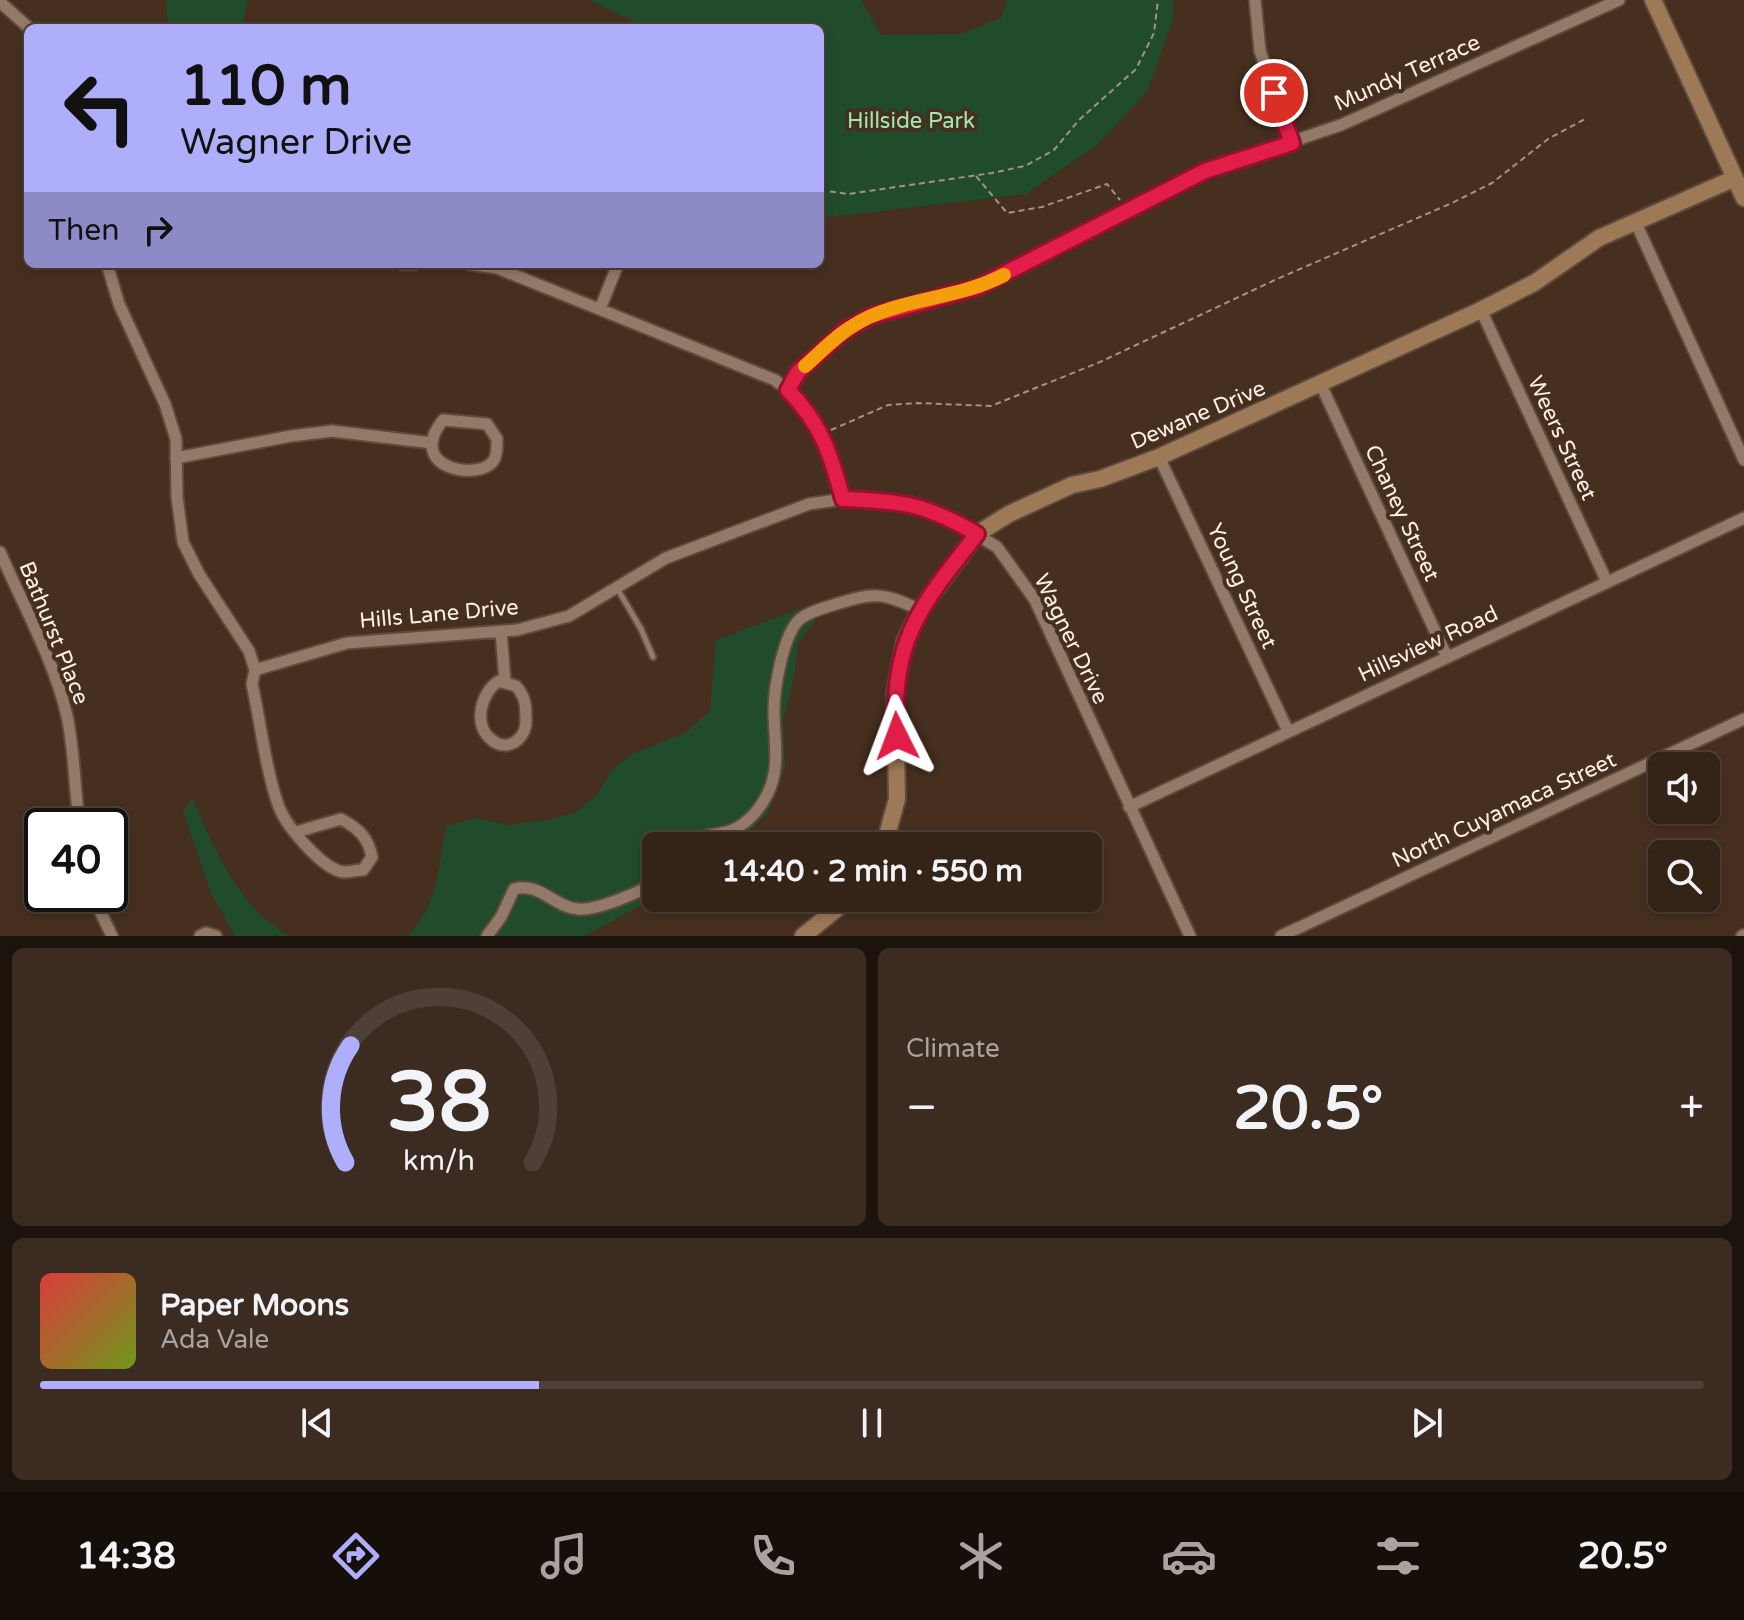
<!DOCTYPE html>
<html lang="en">
<head>
<meta charset="utf-8">
<style>
	body { margin:0; font-family:"Varela Round",sans-serif; background:#3c2b20; color:#f1f3f6; height:100vh; display:flex; flex-direction:column; font-size:30px; white-space:nowrap }
	* { box-sizing:border-box; margin:0 }
	p { font-size:26px; color:#a9a4a1 }
	.icon { flex:none; width:44px; height:44px; fill:none; stroke:currentColor; stroke-width:2; stroke-linecap:round; stroke-linejoin:round }
	.map { position:relative; height:936px; overflow:hidden }
	.sheet { display:flex; flex-direction:column; gap:12px; padding:12px; background:#1d130d; flex:1 }
	.sheet>* { flex:none }
	.guide { position:absolute; left:24px; top:24px; width:800px; height:244px; border-radius:12px; box-shadow:0 4px 12px #0003,0 0 0 2px #4e4036; background:#afaefa; color:#111; overflow:hidden }
	.fabs { position:absolute; left:1648px; top:752px; display:grid; gap:16px }
	.fabs a { display:grid; place-items:center; width:72px; height:72px; border-radius:12px; background:#342317; box-shadow:0 4px 12px #0003,0 0 0 2px #4e4036; font-size:40px }
	.speed { position:absolute; left:24px; top:808px; display:flex; gap:16px; font-size:40px; font-weight:700; text-align:center }
	.speed>* { display:grid; place-content:center; width:104px; height:104px; border-radius:50%; background:#342317; box-shadow:0 4px 12px #0003,0 0 0 2px #4e4036; line-height:1 }
	.speed .limit { border:4px solid #111; border-radius:12px; background:#fff; color:#111 }
	.pin { position:absolute; display:grid; place-items:center; width:68px; height:68px; color:#fff; margin:-34px; border:4px solid #fff; border-radius:50%; box-shadow:0 2px 8px #0007 }
	.me { position:absolute; width:88px; margin:-44px; rotate:357deg; stroke-linejoin:round; filter:drop-shadow(0 0 6px #0008) }
	.turn { display:flex; align-items:center; gap:28px; height:168px; padding:0 24px; font-size:36px }
	.turn .icon { width:104px; height:104px; stroke-width:2.5 }
	.turn b { display:block; font-size:56px; line-height:68px }
	.then { display:flex; align-items:center; height:76px; padding:0 24px; background:#0003; gap:16px; font-size:30px }
	.big { font-size:60px; font-weight:800; line-height:1.1 }
	.sheet .card { flex:1; display:flex; flex-direction:column; justify-content:center; gap:12px; min-width:0; padding:0 28px; border-radius:12px; background:#3c2b20 }
	.sheet .dial { align-items:center; gap:0 }
	.dial svg { height:208px; overflow:visible; fill:none; stroke:#4e4036; stroke-width:7; stroke-linecap:round; text-anchor:middle }
	.dial text { fill:#f1f3f6; stroke:none }
	.song { display:flex; align-items:center; gap:24px }
	.cover { width:96px; height:96px; border-radius:12px; background:linear-gradient(135deg,hsl(0 70% 55%),hsl(80 70% 35%)) }
	.played { height:8px; border-radius:4px; background:linear-gradient(90deg,#afaefa 30%,#4e4036 30%) }
	.keys { display:flex; justify-content:space-around; direction:ltr }
	.heat { display:flex; justify-content:space-between; align-items:center; font-size:44px; direction:ltr }
	.sheet .tiles { flex:1; display:grid; gap:12px; grid-template-columns:1fr 1fr }
	.card:last-child { grid-column:span 2 }
	.trip { position:absolute; left:642px; top:832px; width:460px; height:80px; border-radius:12px; background:#342317; box-shadow:0 4px 12px #0003,0 0 0 2px #4e4036; font-weight:800; line-height:80px; text-align:center }
	.dock { display:flex; height:128px; justify-content:space-around; align-items:center; background:#150e09; color:#a9a4a1 }
	.dock .icon { width:56px; height:56px }
	.dock .selected { color:#afaefa }
	.dock b { font-size:36px; color:#f1f3f6 }
	.map>svg:first-child { display:block }
	.green { fill:#214c2c }
	.lines { fill:none; stroke-linecap:round; stroke-linejoin:round }
	.lane-casing { stroke:#5e4b3c; stroke-width:9 }
	.street-casing { stroke:#5e4b3c; stroke-width:15 }
	.secondary-casing { stroke:#5e4b3c; stroke-width:20 }
	.path { stroke:#a59286; stroke-width:2; stroke-dasharray:6 4; stroke-linecap:butt }
	.lane { stroke:#937967; stroke-width:5 }
	.street { stroke:#937967; stroke-width:11 }
	.secondary { stroke:#9d7957; stroke-width:16 }
	.route-casing { stroke:#92132f; stroke-width:20 }
	.route { stroke:#e11d48; stroke-width:14 }
	.slow { stroke:#f59e0b; stroke-width:14 }
	.labels { text-anchor:middle; dominant-baseline:central; stroke-width:8; stroke-linejoin:round; paint-order:stroke }
	.street-label { font-size:22px; fill:#feefe5; stroke:#462f1f }
	.park-label { font-size:22px; fill:#9eeaad; stroke:#462f1f }
</style>
</head>
<body>
<div class="map">
<svg width="1744" height="936" viewBox="0 0 1744 936">
	<rect width="100%" height="100%" fill="#462f1f"/>
	<path class="green" d="M166,0h82l-6,28h-74z
		M589,0h272l20,35 79,-1 41,-16 6,-18h167l-2,23 -25,69 -50,53 -71,49 -206,24v-190h-171z
		M811,605l4,16 -17,22 -4,33 -11,46 2,45 -17,46 -34,32 -78,1v51l-72,39h-177c31,-29 32,-71 39,-110l30,-8 31,7 41,-5 28,-8 21,-17 14,-24 21,-17 53,-21 25,-22 6,-71z
		M193,799c21,50 46,108 95,137h-53l-25,-45 -27,-80z"/>
	<g class="lines">
		<defs>
			<path id="lane" d="M617,588l24,41 12,28"/>
			<path id="street" d="M1255,0l5,51 32,92
				M0,2l29,26
				M1635,221l109,239
				M107,264l12,40 46,100 11,35 1,58 6,45 16,32 50,77 6,19 -3,14c9,40 13,84 27,123 7,19 44,63 65,65 6,0 13,-2 19,-2l9,-13c-4,-20 -13,-28 -31,-38l-45,13
				M402,264h13
				M469,264l28,4 278,112c44,33 53,68 68,119
				M600,309l18,-45
				M1481,310l126,272
				M1321,385l126,272
				M788,390l10,-18 46,-41 27,-15 107,-29 227,-116 136,-46 278,-125
				M443,420l44,4 10,15c0,5 0,14 -2,19 -11,25 -92,12 -52,-38z
				M1159,457l129,274
				M176,458l115,-22 41,-5 100,12
				M0,552c23,53 54,108 67,164 8,37 7,73 13,110
				M501,631l4,50
				M255,670l92,-27 170,-13 52,-14 97,-58 143,-54 34,-5 70,4 28,10 56,34 38,53 155,336
				M499,681l17,5c10,11 10,21 10,35 0,18 -19,32 -34,19 -20,-15 -11,-48 7,-59z
				M1129,807l615,-289
				M690,846c11,-11 18,-10 32,-13 21,-4 36,-21 45,-38 14,-27 7,-55 7,-84 0,-22 9,-77 26,-92 9,-7 23,-11 33,-14 41,-13 49,-13 87,5
				M92,894l20,42
				M200,936l6,-3 10,3
				M487,936l14,-19 13,-28c26,-7 40,18 64,20 19,2 61,-17 78,-26
				M1281,936l463,-217
				M1742,936l2,-1"/>
			<path id="secondary" d="M1653,0l91,198
				M884,846l13,-47 -2,-107 10,-51 15,-31 57,-76 32,-20 63,-29 28,-6 59,-22 322,-147 53,-27 65,-45 136,-60
				M803,936l47,-38"/>
		</defs>
		<use href="#lane" class="lane-casing"/>
		<use href="#street" class="street-casing"/>
		<use href="#secondary" class="secondary-casing"/>
		<path class="path" d="M976,176l31,37 35,-6 65,-23 13,16
			M820,190l28,4 144,-21 33,-7 29,-16 25,-30 57,-51 18,-36 4,-33
			M831,430l57,-25 30,-2 73,3 109,-44 177,-83 175,-76 40,-20 56,-44 37,-20"/>
		<use href="#lane" class="lane"/>
		<use href="#street" class="street"/>
		<use href="#secondary" class="secondary"/>
	</g>
	<g class="lines">
		<defs>
			<path id="route" d="M897,736c-7,-96 24,-131 80,-202 -52,-30 -74,-33 -134,-35 -13,-46 -21,-74 -55,-109l10,-18 46,-41 27,-15 107,-29 227,-116 87,-28 -18,-50"/>
		</defs>
		<use href="#route" class="route-casing"/>
		<use href="#route" class="route"/>
		<path class="slow" d="M805,366c20,-18 38,-37 64,-49 42,-19 93,-20 135,-42"/>
	</g>
	<g class="labels">
		<g class="street-label">
			<text transform="translate(1407 73) rotate(-24)">Mundy Terrace</text>
			<text transform="translate(1198 415) rotate(-23)">Dewane Drive</text>
			<text transform="translate(1562 438) rotate(65)">Weers Street</text>
			<text transform="translate(1402 513) rotate(65)">Chaney Street</text>
			<text transform="translate(1242 586) rotate(65)">Young Street</text>
			<text transform="translate(439 614) rotate(-5)">Hills Lane Drive</text>
			<text transform="translate(54 633) rotate(68)">Bathurst Place</text>
			<text transform="translate(1071 639) rotate(64)">Wagner Drive</text>
			<text transform="translate(1428 644) rotate(-25)">Hillsview Road</text>
			<text transform="translate(1504 810) rotate(-25)">North Cuyamaca Street</text>
		</g>
		<g class="park-label">
			<text x="911" y="121">Hillside Park</text>
		</g>
	</g>
</svg>
<div class="fabs">
<a><svg class="icon" aria-label="sound" viewBox="0 0 24 24"><path d="M4 9h4l5-4v14l-5-4H4zM17 9q2 3 0 6"/></svg></a>
<a><svg class="icon" aria-label="search" viewBox="0 0 24 24"><circle cx="10" cy="10" r="6"/><path d="M15 15l6 6"/></svg></a>
</div>
<div class="speed"><div class="limit">40</div></div>
<div class="pin" style="left:1274px;top:93px;background:#d93025"><svg class="icon" aria-label="arrive" viewBox="0 0 24 24"><path d="M6 21V4h12l-3 4 3 4H6"/></svg></div>
<svg class="me" style="left:897px;top:736px" viewBox="-20 -20 40 40"><path d="M0-17L14 15 0 8-14 15z" fill="#e11d48" stroke="#fff" stroke-width="4"/></svg>
<div class="trip">14:40 · 2 min · 550 m</div>
<div class="guide">
<div class="turn"><svg class="icon" aria-label="left" viewBox="0 0 24 24"><path d="M17 20v-9H6M10 6l-5 5 5 5"/></svg><div><b>110 m</b>Wagner Drive</div></div>
<div class="then">Then<svg class="icon" aria-label="right" viewBox="0 0 24 24"><path d="M7 20v-9h11M14 6l5 5-5 5"/></svg></div>
</div>
</div>
<section class="sheet">
<div class="tiles">
<div class="card dial"><svg viewBox="0 0 100 80">
<path d="M14 69A42 42 0 1 1 86 69"/>
<path d="M14 69A42 42 0 0 1 16 24" stroke="#afaefa"/>
<text x="50" y="56" font-size="32" font-weight="700">38</text>
<text x="50" y="72" font-size="11">km/h</text>
</svg></div>
<div class="card"><p>Climate</p>
<div class="heat"><a>−</a><b class="big">20.5°</b><a>+</a></div>
</div>
<div class="card">
<div class="song"><i class="cover"></i><div><b>Paper Moons</b><p>Ada Vale</p></div></div>
<div class="played"></div>
<div class="keys"><svg class="icon" aria-label="previous" viewBox="0 0 24 24"><path d="M18 5L8 12l10 7zM5 5v14"/></svg><svg class="icon" aria-label="pause" viewBox="0 0 24 24"><path d="M8 5v14M16 5v14"/></svg><svg class="icon" aria-label="next" viewBox="0 0 24 24"><path d="M6 5l10 7-10 7zM19 5v14"/></svg></div>
</div>
</div>
</section>
<nav class="dock">
<b>14:38</b>
<svg class="icon selected" aria-label="directions" viewBox="0 0 24 24"><path d="M12 3l9 9-9 9-9-9zM9 14v-3h6M13 9l2 2-2 2"/></svg>
<svg class="icon" aria-label="music" viewBox="0 0 24 24"><path d="M9 18V5l10-2v13"/><circle cx="6" cy="18" r="3"/><circle cx="16" cy="16" r="3"/></svg>
<svg class="icon" aria-label="phone" viewBox="0 0 24 24"><path d="M5 4h4l2 5-3 2q2 4 5 5l2-3 5 2v4C11 20 4 13 5 4z"/></svg>
<svg class="icon" aria-label="climate" viewBox="0 0 24 24"><path d="M12 3v18M4 7l16 10M4 17L20 7"/></svg>
<svg class="icon" aria-label="car" viewBox="0 0 24 24"><path d="M5 17H2v-5l4-1 3-4h7l3 4 3 1v5h-3M9 17h6M6 11h13"/><circle cx="7" cy="17" r="2"/><circle cx="17" cy="17" r="2"/></svg>
<svg class="icon" aria-label="filters" viewBox="0 0 24 24"><path d="M4 7h16M4 17h16"/><circle cx="9" cy="7" r="2"/><circle cx="15" cy="17" r="2"/></svg>
<b>20.5°</b>
</nav>
</body>
</html>
